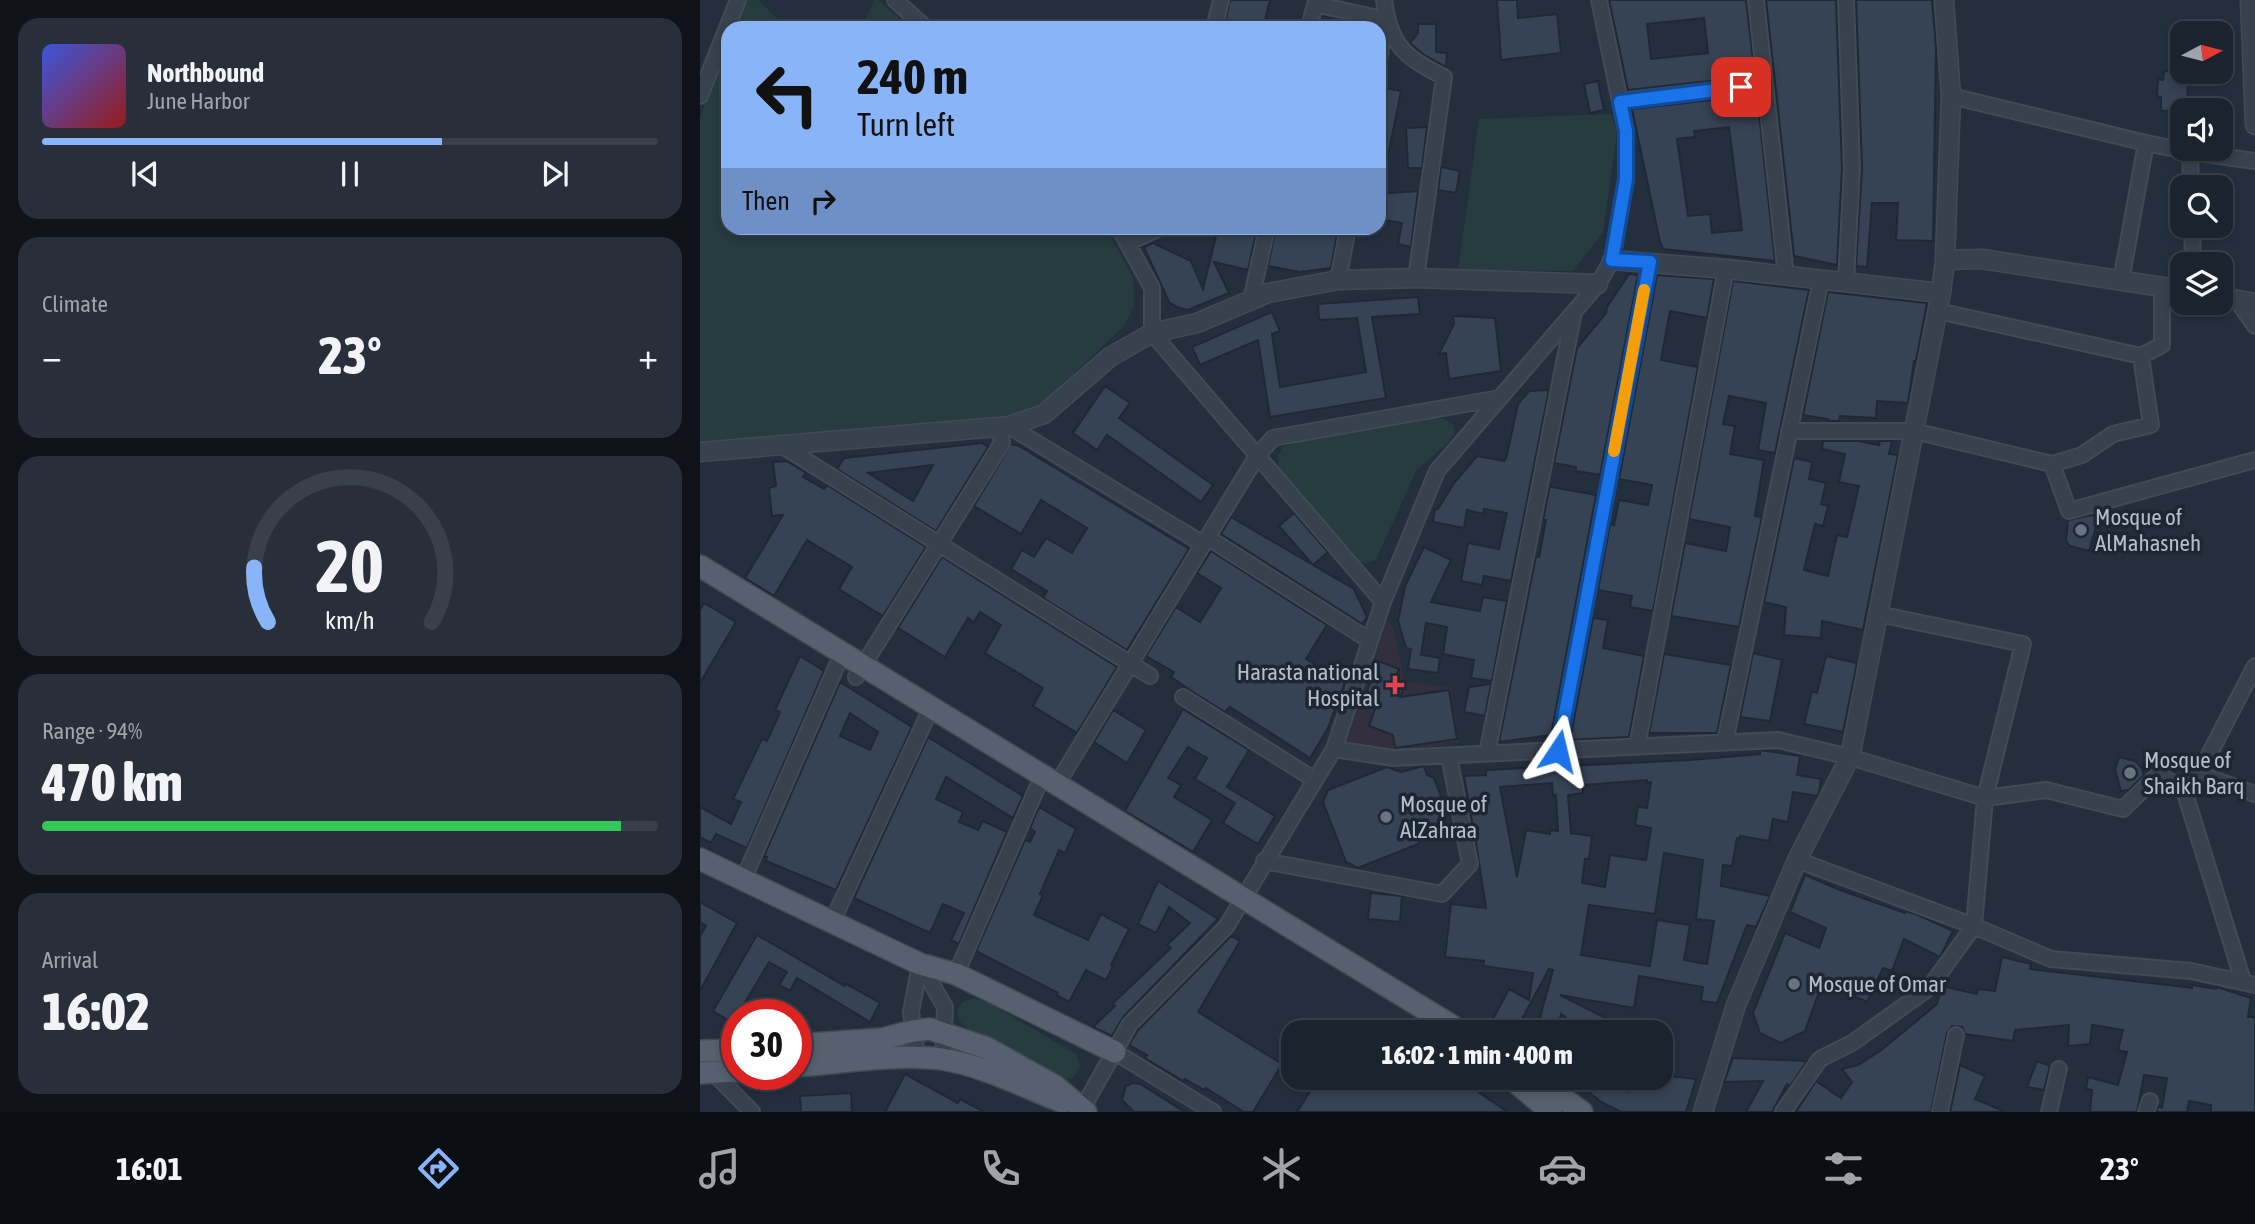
<!DOCTYPE html>
<html lang="en">
<head>
<meta charset="utf-8">
<style>
	body { margin:0; font-family:"Asap Condensed",sans-serif; background:#282f3a; color:#f1f3f6; height:100vh; display:flex; flex-direction:column; font-size:26px; white-space:nowrap }
	* { box-sizing:border-box; margin:0 }
	p { font-size:23px; color:#a0a4aa }
	.icon { flex:none; width:38px; height:38px; fill:none; stroke:currentColor; stroke-width:2; stroke-linecap:round; stroke-linejoin:round }
	.map { position:relative; flex:1; overflow:hidden }
	.sheet { display:flex; flex-direction:column; gap:18px; padding:18px; background:#0f1319; width:700px }
	.sheet>* { flex:none }
	.banner { position:absolute; left:21px; top:21px; width:665px; height:214px; border-radius:21px; box-shadow:0 4px 10px #0003,0 0 0 2px #39404a; background:#8ab4f8; color:#111; overflow:hidden }
	.needle { width:46px; rotate:83deg }
	.fabs { position:absolute; left:1470px; top:21px; display:grid; gap:14px }
	.fabs a { display:grid; place-items:center; width:63px; height:63px; border-radius:14px; background:#1b232e; box-shadow:0 4px 10px #0003,0 0 0 2px #39404a; font-size:35px }
	.speed { position:absolute; left:21px; top:999px; display:flex; gap:14px; font-size:35px; font-weight:700; text-align:center }
	.speed>* { display:grid; place-content:center; width:91px; height:91px; border-radius:50%; background:#1b232e; box-shadow:0 4px 10px #0003,0 0 0 2px #39404a; line-height:1 }
	.speed .limit { border:10px solid #d22; background:#fff; color:#111 }
	.pin { position:absolute; display:grid; place-items:center; width:60px; height:60px; color:#fff; margin:-30px; border-radius:14px; box-shadow:0 4px 10px #0006 }
	.me { position:absolute; width:77px; margin:-38px; rotate:10deg; stroke-linejoin:round; filter:drop-shadow(0 0 5px #0008) }
	.turn { display:flex; align-items:center; gap:24px; height:147px; padding:0 21px; font-size:32px }
	.turn .icon { width:91px; height:91px; stroke-width:2.5 }
	.turn b { display:block; font-size:49px; line-height:60px }
	.then { display:flex; align-items:center; height:66px; padding:0 21px; background:#0003; gap:14px; font-size:26px }
	.big { font-size:52px; font-weight:800; line-height:1.1 }
	.sheet .card { flex:1; display:flex; flex-direction:column; justify-content:center; gap:10px; min-width:0; padding:0 24px; border-radius:21px; background:#282f3a }
	.sheet .dial { align-items:center; gap:0 }
	.dial svg { height:182px; overflow:visible; fill:none; stroke:#39404a; stroke-width:7; stroke-linecap:round; text-anchor:middle }
	.dial text { fill:#f1f3f6; stroke:none }
	.song { display:flex; align-items:center; gap:21px }
	.cover { width:84px; height:84px; border-radius:10px; background:linear-gradient(135deg,hsl(230 70% 55%),hsl(0 70% 35%)) }
	.played { height:7px; border-radius:4px; background:linear-gradient(90deg,#8ab4f8 65%,#39404a 65%) }
	.keys { display:flex; justify-content:space-around; direction:ltr }
	.heat { display:flex; justify-content:space-between; align-items:center; font-size:38px; direction:ltr }
	.charge { height:10px; border-radius:5px; background:linear-gradient(90deg,#34c759 94%,#39404a 0) }
	.trip { position:absolute; left:581px; top:1020px; width:392px; height:70px; border-radius:21px; background:#1b232e; box-shadow:0 4px 10px #0003,0 0 0 2px #39404a; font-weight:800; line-height:70px; text-align:center }
	.dock { display:flex; height:112px; justify-content:space-around; align-items:center; background:#0b0e12; color:#a0a4aa }
	.dock .icon { width:49px; height:49px }
	.dock .current { color:#8ab4f8 }
	.dock b { font-size:32px; color:#f1f3f6 }
	main { display:flex; flex:1; min-height:0 }
	.map>svg:first-child { display:block }
	.medical { fill:#32303f }
	.green { fill:#263c3f }
	.building { fill:#364354; stroke:#1f2835; stroke-width:2; fill-rule:evenodd }
	.lines { fill:none; stroke-linecap:round; stroke-linejoin:round }
	.minor-casing { stroke:#414a57; stroke-width:18 }
	.tertiary-casing { stroke:#414a57; stroke-width:21 }
	.primary-casing { stroke:#414a57; stroke-width:24 }
	.minor { stroke:#38414e; stroke-width:14 }
	.tertiary { stroke:#38414e; stroke-width:18 }
	.primary { stroke:#56606e; stroke-width:21 }
	.route-casing { stroke:#114b97; stroke-width:18 }
	.route { stroke:#1a73e8; stroke-width:12 }
	.slow { stroke:#f59e0b; stroke-width:12 }
	.worship-dot { fill:#6b7280; stroke:#1d2633; stroke-width:2.5 }
	.health-dot { fill:#e0444e; stroke:#1d2633; stroke-width:2.5 }
	.labels { text-anchor:middle; dominant-baseline:central; stroke-width:7; stroke-linejoin:round; paint-order:stroke }
	.poi-label { font-size:23px; fill:#b4bcc9; stroke:#1d2633; text-anchor:start }
</style>
</head>
<body>
<main>
<section class="sheet">
<div class="card">
<div class="song"><i class="cover"></i><div><b>Northbound</b><p>June Harbor</p></div></div>
<div class="played"></div>
<div class="keys"><svg class="icon" aria-label="previous" viewBox="0 0 24 24"><path d="M18 5L8 12l10 7zM5 5v14"/></svg><svg class="icon" aria-label="pause" viewBox="0 0 24 24"><path d="M8 5v14M16 5v14"/></svg><svg class="icon" aria-label="next" viewBox="0 0 24 24"><path d="M6 5l10 7-10 7zM19 5v14"/></svg></div>
</div>
<div class="card"><p>Climate</p>
<div class="heat"><a>−</a><b class="big">23°</b><a>+</a></div>
</div>
<div class="card dial"><svg viewBox="0 0 100 80">
<path d="M14 69A42 42 0 1 1 86 69"/>
<path d="M14 69A42 42 0 0 1 8 45" stroke="#8ab4f8"/>
<text x="50" y="56" font-size="32" font-weight="700">20</text>
<text x="50" y="72" font-size="11">km/h</text>
</svg></div>
<div class="card"><p>Range · 94%</p><b class="big">470 km</b><div class="charge"></div></div>
<div class="card"><p>Arrival</p><b class="big">16:02</b></div>
</section>
<div class="map">
<svg width="1555" height="1112" viewBox="0 0 1555 1112">
	<rect width="100%" height="100%" fill="#242f3e"/>
	<path class="medical" d="M684,621l9,4 11,56 47,7 8,55 -66,9 -49,-8z"/>
	<path class="green" d="M47,0h11l28,28h-50z
		M174,0h4l32,28h-48z
		M28,47v181h378l27,50 1,29 -11,20 -78,74 -32,14 -313,29v-327z
		M911,114l6,19 -14,99 -30,39 -115,-1 21,-151z
		M734,418l10,1 10,7v8l-6,9 -32,28 -40,89 -11,3 -8,-2 -78,-91 -1,-14 4,-9 31,-9z
		M273,998l16,5 87,51 4,12 -6,11 -12,3 -90,-48 -12,-10 -3,-11 5,-9z"/>
	<path class="building" d="M530,0h40l-7,28h-18l-20,-5z
		M797,0h20l1,18 39,-4 4,39 -60,7z
		M909,0h137l9,76 -127,14zM1004,18l4,35 -57,6 -4,-35z
		M1066,0h70l6,168 -5,97 -43,-9z
		M1156,0h76l4,49 -3,192 -37,-1 2,-37h-26l-5,64 -11,-1 6,-98z
		M718,24h18v28l11,1 -1,14 -22,-12 -14,-12 8,-10z
		M1464,71l24,1 -1,38 -26,1v-14l-4,-1 1,-17 5,1z
		M898,81l6,29 -14,3 -6,-29z
		M679,87l22,4 -17,86h-5z
		M1057,95l18,166 -112,-12 -3,-7 -28,-133zM1029,127l13,103 -30,3 -2,-19 -22,2 -11,-77 18,-2 -1,-6z
		M727,127l-5,41h-14l-2,-40z
		M741,167l19,4 -4,22 -18,-3z
		M718,191l-7,56 -13,-3 4,-21 -23,-4v-25z
		M530,228h27l-9,42 -34,-8 15,31 -41,17 -11,-3 -8,-5 -25,-55 9,-4 38,18 12,28 14,-57 12,3z
		M576,228h62l-7,40 -31,4 -32,-6z
		M929,274l9,1 -38,200 -24,-4v-4l-22,-4 23,-115 29,-35 1,-6z
		M957,275l57,4 -7,39 -37,-7 -9,49 37,7 -45,244 -23,-4 2,-11 -34,-6 12,-66 4,1 5,-25 29,5 4,-20 -33,-6z
		M1033,281l76,9 -34,163 -17,-3 8,-47 -37,-7 -6,28 12,2 -5,28 34,6 -9,56 7,1 -23,110 -68,-11 14,-73 41,8 4,-24 -41,-8z
		M1128,292l99,11 -11,58h-2l-6,42 -31,-2 -1,17 -36,-2 -1,5h-11v-2l-25,-4z
		M718,297l2,17 -48,3 14,81 -116,19 -12,-77 -58,25 -8,-18 80,-35 8,19 -8,3 8,53 86,-15 -9,-54 -38,2 -1,-16z
		M753,316l42,2 6,53 -52,8 -3,-26 -7,1 15,-30z
		M405,386l25,17 -11,15 94,67 -12,17 -94,-67 -10,15 -24,-17z
		M849,390l-38,191 -27,-5 -2,9 -21,-4 7,-38 31,6 8,-36 -23,-4 -1,5 -16,-4 -3,18 -31,-6 2,-13h3l16,-26 23,-27 27,5 2,-2 12,-55 11,-13z
		M1123,441h36l20,4 1,-4h12l-3,13 9,1 -35,175 -41,-9 -1,17 -37,-3 2,-28 -22,-5 30,-144 18,4 -3,17 17,4 -5,21 7,2 -5,20 -8,-2 -11,46 24,6 9,-41 10,2 12,-51 -20,-4 6,-28 -23,-5z
		M282,443l6,4 -52,84 -99,-62 7,-11zM233,465l-20,36 -45,-28z
		M311,444l8,2 170,103 -62,101 -84,-52 4,-7 -36,-22 11,-19 12,7 12,-19 26,15 15,-25 -46,-28 -20,34 -47,-28z
		M87,461l19,12 -3,4 21,12 3,-4 99,62 -43,69 -44,-27 13,-22 -45,-27 -33,56 -29,-18 38,-63 -11,1 -3,-28 7,-2 -3,-24z
		M850,484l2,3 44,8 -45,240 -52,7 37,-186 3,1 7,-37h-3z
		M594,513l34,39 -15,13 -34,-39z
		M1392,515l6,4 -9,32 -19,-5 -4,-5 2,-21z
		M531,517l123,72 13,28 -5,7 -141,-90z
		M724,547l27,13 -20,42 49,9 3,-14 24,4 -15,80 -21,-3 3,-18 -31,-6 4,-27 -21,-4 -5,32 19,3 -2,15 -30,-4 3,-20 -5,-1 -8,-27 7,-35z
		M511,551l116,74 -21,34 39,23 -17,46 -18,30 -80,-51 -5,5 -32,-20 -22,-15 3,-5 -28,-16 30,-49 24,15 21,-34 -24,-15z
		M242,557l175,110 -40,66 -44,-27 10,-18 -58,-35 16,-28 -21,-13 -6,10 -6,-4 -23,39 -47,-29z
		M4,603l32,19 -36,61v-73z
		M893,618l15,2 -5,28 41,8 -15,81 -59,3z
		M1053,653l29,7 -12,61 -30,-4z
		M964,654l67,11 -14,68h-68z
		M100,656l24,15 -77,177 -31,-14 -5,9 -11,-6v-30l31,17 10,-22 -8,-3 29,-60 5,2 13,-29 -5,-2z
		M1126,656l31,7 -14,69 -39,-8 8,-33 5,2z
		M678,661l21,8 -7,17 11,4 -3,7 49,-7 8,49 -62,9 -2,-13 -24,-9 7,-20 -13,-4z
		M140,682l72,45 -76,163 -70,-29 1,-4 -3,-1zM150,713l28,19 -8,18 -30,-14z
		M791,684l-6,32 -21,-4 5,-25z
		M483,709l66,41 -22,37 48,29 -17,28 -35,-21 12,-20 -40,-24 12,-21 -19,-11 -20,31 13,7 -7,12 38,23 -19,32 -68,-41z
		M413,710l33,20 -19,33 -33,-21z
		M228,737l95,59 -10,22 -67,-41 -10,22 27,13 -4,10 19,8 5,-9 24,11 -48,112 -8,-4 13,-27 -21,-9 -13,29 -76,-35z
		M1060,750l40,6 -3,19 24,4 -2,14 -2,3 -24,-4 -5,30 -15,-3 -4,22 -29,-5v3l-3,-1 -5,28 -9,-1 -2,21 49,10 -14,31 -9,-2 -30,78 -16,-2 2,-14 -64,-11 -5,32 -74,-13 73,37h-49l-23,-18 -2,9h-3l-3,9h-17l17,-62 -4,-1 -34,63h-29l23,-43 20,11 4,-27 -50,-7 1,-5 -39,-4 6,-53 35,4 -10,-65v-15h-3l-9,-52 22,-1v-5l204,-10 70,-6zM947,780v3l4,-1 -4,26 -9,-1 -3,18 16,3 -5,32 -36,-5 -5,32 -23,-4 3,-24h4l3,-23 -21,-3 -3,-38 15,-2v-8zM852,783l1,13 3,-1 2,36 -8,-1v4l-24,-4 -9,47 -17,-90zM964,853l39,7 -7,59 18,2 -7,43 -23,-4 6,-35 -33,-5 -7,46 -69,-11 8,-50 66,9z
		M1419,757l16,4 6,6 3,8 -15,15 -8,1 -6,-21z
		M724,766l3,9 7,3 10,27 -3,7 4,11 -22,9 -5,12 -60,24 -12,-6 -23,-60 5,-12 59,-23 14,5z
		M339,807l37,22 -11,24 -6,-3 -19,44 3,1 -9,20 54,25 13,-26 28,15 -18,36 2,1 -7,14 -20,-10 -17,32 -12,-7 1,-2 -82,-42 49,-111 5,2 5,-10 -5,-4z
		M1105,875l35,15 65,23 1,-2 12,4 35,16 -13,26 -36,-18 -12,32 -9,-3 -16,34 -44,-21 -18,50 -24,12 -21,-10 -7,-20 32,-80 34,15 7,-20 -36,-16z
		M458,881l60,38 -95,98 -11,19 -19,-9 22,-21 -3,-2 59,-56 -4,-3 23,-22 -21,-16 -13,26 -18,-9z
		M671,893l31,3 -2,26 -32,-3z
		M0,902l37,21 -37,68v-55l6,-10 -6,-4z
		M57,935l88,51 1,-2 34,19 -10,19 -73,-44 -7,13 -11,-6 8,-13 -18,-10 -36,61 -20,-12z
		M531,936l9,5 -42,71 84,52 -29,48h-9l-38,-24 -2,2 -19,-11 -2,2 -38,-23 2,-3 -18,-10 9,-15z
		M1302,957l29,7 -1,5 162,19v-3l24,4 1,-2 34,11 -3,19h7v95h-44v-7l-22,-4 -2,11h-31l2,-6 4,2 5,-30 -23,-3 -7,37h-47l2,-22 -6,-1 2,-12 30,8 9,-33 -9,-2 5,-20 -31,-5 -2,19 -22,2 1,-21 -54,5 -2,11 -48,-7 -3,-7 -10,-1 -5,7 -16,79h-135l20,-31 25,17 11,-16 -10,-13 16,-4 22,-14 39,-32 18,-15 5,-18 35,8 1,-5 17,2z
		M1033,1058l74,3 -17,25 -3,-2 -15,28h-26l17,-31 -39,1z
		M1337,1061l13,5 -6,24 -17,-3z
		M1260,1065l25,11 -10,23 31,13h-56z
		M205,1074l53,29 2,-4 24,13h-99z
		M970,1076l26,3 -10,33h-65l-20,-10 -29,-24h29l26,14 7,-14h36z
		M618,1078h139l51,34h-211z
		M433,1083l7,1 45,28h-51l-12,-12 4,-14z
		M151,1093l1,19h-51l-1,-16z"/>
	<g class="lines">
		<defs>
			<path id="minor" d="M195,0l31,28
				M684,0c6,46 21,57 60,77l-28,201
				M1056,0l30,276
				M514,28l7,-28
				M609,28l6,-24 71,16 -7,40
				M0,96l38,-96
				M1251,96l195,47
				M920,101l145,-17
				M1491,187l-1,-35 65,9
				M1492,226l1,38
				M419,228l33,60v45l231,269
				M427,243l33,-15
				M638,280l10,-52
				M1421,281l25,-138 44,9
				M1146,282l6,-114 -6,-168
				M1536,299l19,27
				M551,300l16,-72
				M1238,311l203,45 21,-11v-58
				M309,426l194,118 7,-5 159,101
				M1089,431h125l138,33 17,47 186,-51
				M81,445l369,231
				M1352,464l30,-9 31,-21 38,-9 -10,-69
				M156,677l146,-234 -2,-17
				M483,697l132,83
				M1025,742l96,-462
				M937,747l89,-478
				M634,749l59,9 385,-18 72,17 135,41 61,-8 77,19 36,-35 25,16
				M858,751l92,-489
				M787,754l87,-442
				M1499,774l56,20
				M357,784l200,-328 16,-18 227,-40
				M1097,860l177,66 77,33 140,12 64,14
				M564,861l178,33 28,-30 -21,-108
				M43,880l94,-215
				M132,922l94,-203
				M256,974l81,-186
				M1543,981l-59,-191 15,-16 56,-108
				M415,1052l98,60
				M217,1057l-6,-45 9,-48 25,43 -2,52
				M11,1070l41,42
				M382,1109l48,-85 96,-97 108,-178 49,-147 54,-131 161,-187 14,-24 14,-81v-48l-27,-131
				M1083,1112l37,-53 32,-16 77,-55 45,-62 11,-128 38,-154 -145,-30
				M1240,1112l16,-77
				M1349,1112l10,-43
				M1446,1112l4,-11"/>
			<path id="tertiary" d="M1550,0l5,125
				M912,260l114,9 215,24
				M1245,260l37,-1 200,31
				M1521,297l34,6
				M0,452l309,-26 35,-12 66,-57 42,-24 45,-10 71,-30 70,-13 78,-2 182,6
				M1003,1112l33,-107 61,-145 53,-103 91,-464 4,-33 6,-164 -7,-96"/>
			<path id="primary" d="M0,566l762,466
				M0,859l220,105 36,10 159,78
				M96,1045l86,-6 31,-8 17,-2 57,19 68,38 31,26
				M0,1051l37,-1
				M96,1066c43,-3 104,-13 145,-7 41,6 83,28 122,43
				M0,1073l37,-2
				M811,1078l40,34
				M835,1078l47,34"/>
		</defs>
		<use href="#minor" class="minor-casing"/>
		<use href="#tertiary" class="tertiary-casing"/>
		<use href="#primary" class="primary-casing"/>
		<use href="#minor" class="minor"/>
		<use href="#tertiary" class="tertiary"/>
		<use href="#primary" class="primary"/>
	</g>
	<g class="lines">
		<defs>
			<path id="route" d="M858,751l92,-489 -38,-2 14,-81v-48l-6,-29 121,-15"/>
		</defs>
		<use href="#route" class="route-casing"/>
		<use href="#route" class="route"/>
		<path class="slow" d="M914,451l30,-161"/>
	</g>
	<g class="worship-dot">
		<circle cx="1381" cy="530" r="7"/>
		<circle cx="1430" cy="773" r="7"/>
		<circle cx="686" cy="817" r="7"/>
		<circle cx="1094" cy="984" r="7"/>
	</g>
	<path class="health-dot" d="M691.5 674.5h7v7h7v7h-7v7h-7v-7h-7v-7h7z"/>
	<g class="labels">
		<g class="poi-label">
			<text x="1395" y="517">Mosque of<tspan x="1395" dy="26">AlMahasneh</tspan></text>
			<text x="679" y="672" text-anchor="end">Harasta national<tspan x="679" dy="26">Hospital</tspan></text>
			<text x="1444" y="760">Mosque of<tspan x="1444" dy="26">Shaikh Barq</tspan></text>
			<text x="700" y="804">Mosque of<tspan x="700" dy="26">AlZahraa</tspan></text>
			<text x="1108" y="984">Mosque of Omar</text>
		</g>
	</g>
</svg>
<div class="fabs">
<a><svg class="needle" viewBox="-14 -14 28 28"><path d="M0-13l5 13h-10z" fill="#e53935"/><path d="M0 13l5-13h-10z" fill="#a0a4aa"/></svg></a>
<a><svg class="icon" aria-label="sound" viewBox="0 0 24 24"><path d="M4 9h4l5-4v14l-5-4H4zM17 9q2 3 0 6"/></svg></a>
<a><svg class="icon" aria-label="search" viewBox="0 0 24 24"><circle cx="10" cy="10" r="6"/><path d="M15 15l6 6"/></svg></a>
<a><svg class="icon" aria-label="layers" viewBox="0 0 24 24"><path d="M12 4l9 5-9 5-9-5zM3 14l9 5 9-5"/></svg></a>
</div>
<div class="speed"><div class="limit">30</div></div>
<div class="pin" style="left:1041px;top:87px;background:#d93025"><svg class="icon" aria-label="arrive" viewBox="0 0 24 24"><path d="M6 21V4h12l-3 4 3 4H6"/></svg></div>
<svg class="me" style="left:858px;top:751px" viewBox="-20 -20 40 40"><path d="M0-17L14 15 0 8-14 15z" fill="#1a73e8" stroke="#fff" stroke-width="4"/></svg>
<div class="trip">16:02 · 1 min · 400 m</div>
<div class="banner">
<div class="turn"><svg class="icon" aria-label="left" viewBox="0 0 24 24"><path d="M17 20v-9H6M10 6l-5 5 5 5"/></svg><div><b>240 m</b>Turn left</div></div>
<div class="then">Then<svg class="icon" aria-label="right" viewBox="0 0 24 24"><path d="M7 20v-9h11M14 6l5 5-5 5"/></svg></div>
</div>
</div>
</main>
<nav class="dock">
<b>16:01</b>
<svg class="icon current" aria-label="directions" viewBox="0 0 24 24"><path d="M12 3l9 9-9 9-9-9zM9 14v-3h6M13 9l2 2-2 2"/></svg>
<svg class="icon" aria-label="music" viewBox="0 0 24 24"><path d="M9 18V5l10-2v13"/><circle cx="6" cy="18" r="3"/><circle cx="16" cy="16" r="3"/></svg>
<svg class="icon" aria-label="phone" viewBox="0 0 24 24"><path d="M5 4h4l2 5-3 2q2 4 5 5l2-3 5 2v4C11 20 4 13 5 4z"/></svg>
<svg class="icon" aria-label="climate" viewBox="0 0 24 24"><path d="M12 3v18M4 7l16 10M4 17L20 7"/></svg>
<svg class="icon" aria-label="car" viewBox="0 0 24 24"><path d="M5 17H2v-5l4-1 3-4h7l3 4 3 1v5h-3M9 17h6M6 11h13"/><circle cx="7" cy="17" r="2"/><circle cx="17" cy="17" r="2"/></svg>
<svg class="icon" aria-label="filters" viewBox="0 0 24 24"><path d="M4 7h16M4 17h16"/><circle cx="9" cy="7" r="2"/><circle cx="15" cy="17" r="2"/></svg>
<b>23°</b>
</nav>
</body>
</html>
